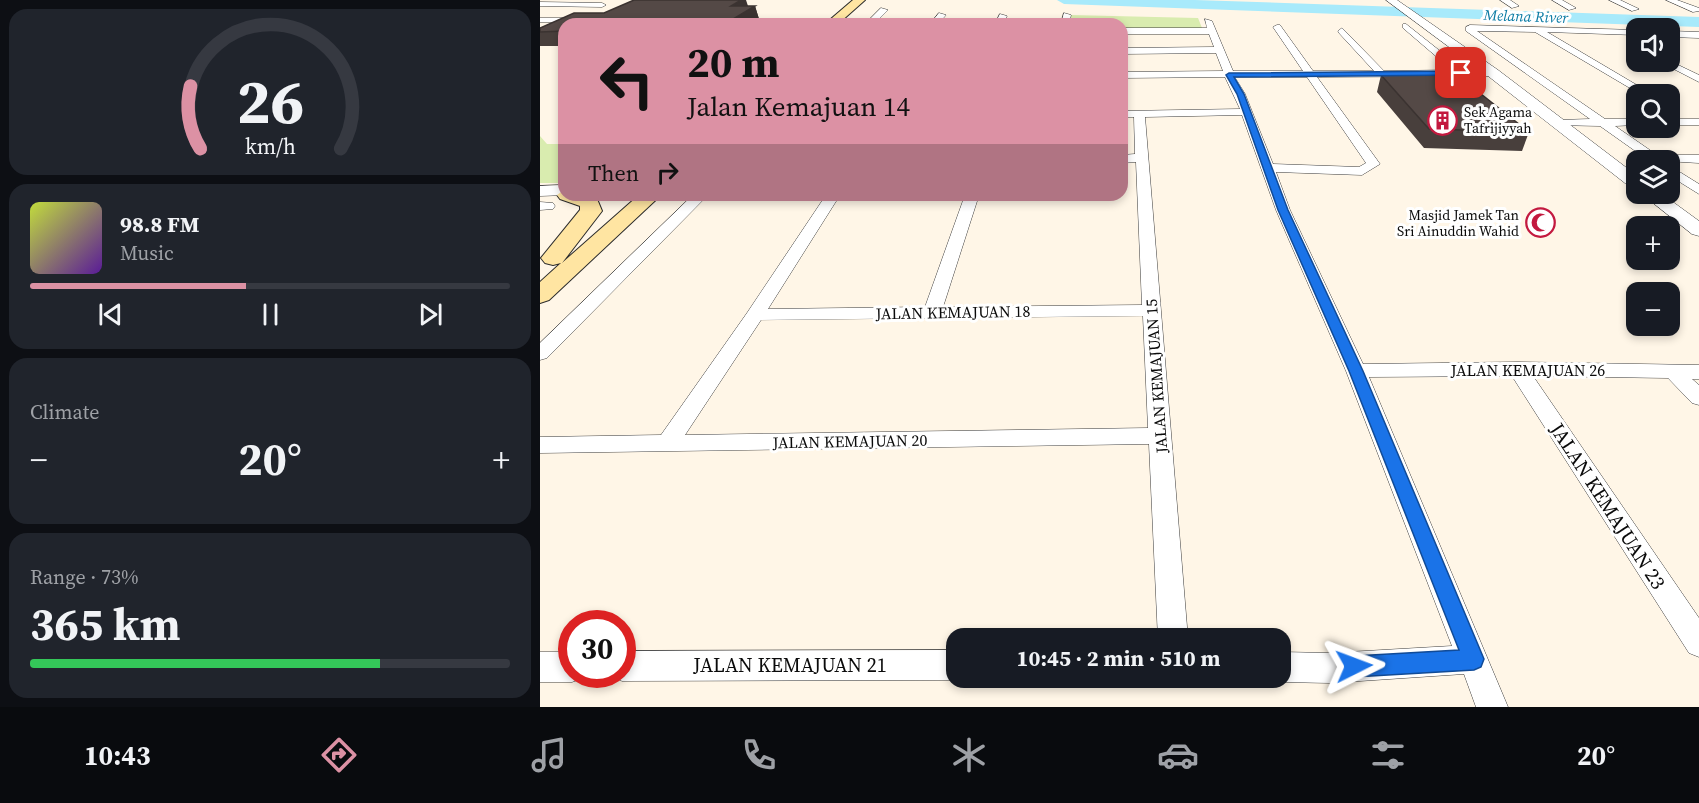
<!DOCTYPE html>
<html lang="en">
<head>
<meta charset="utf-8">
<style>
	body { margin:0; font-family:"Source Serif 4",serif; background:#20242c; color:#f1f3f6; height:100vh; display:flex; flex-direction:column; font-size:22px; white-space:nowrap }
	* { box-sizing:border-box; margin:0 }
	p { font-size:20px; color:#9ea1a6 }
	.icon { flex:none; width:33px; height:33px; fill:none; stroke:currentColor; stroke-width:2; stroke-linecap:round; stroke-linejoin:round }
	.map { position:relative; flex:1; overflow:hidden }
	.sheet { display:flex; flex-direction:column; gap:9px; padding:9px; background:#0d0f14; width:540px }
	.sheet>* { flex:none }
	.top-card { position:absolute; left:18px; top:18px; width:570px; height:183px; border-radius:18px; box-shadow:0 3px 9px #0003; background:#dc91a4; color:#111; overflow:hidden }
	.fabs { position:absolute; left:1086px; top:18px; display:grid; gap:12px }
	.fabs a { display:grid; place-items:center; width:54px; height:54px; border-radius:12px; background:#171b24; box-shadow:0 3px 9px #0003; font-size:30px }
	.speed { position:absolute; left:18px; top:610px; display:flex; gap:12px; font-size:30px; font-weight:700; text-align:center }
	.speed>* { display:grid; place-content:center; width:78px; height:78px; border-radius:50%; background:#171b24; box-shadow:0 3px 9px #0003; line-height:1 }
	.speed .limit { border:9px solid #d22; background:#fff; color:#111 }
	.pin { position:absolute; display:grid; place-items:center; width:51px; height:51px; color:#fff; margin:-26px; border-radius:12px; box-shadow:0 3px 9px #0006 }
	.me { position:absolute; width:66px; margin:-33px; rotate:87deg; stroke-linejoin:round; filter:drop-shadow(0 0 4px #0008) }
	.turn { display:flex; align-items:center; gap:21px; height:126px; padding:0 30px; font-size:27px }
	.turn .icon { width:78px; height:78px; stroke-width:2.5 }
	.turn b { display:block; font-size:42px; line-height:51px }
	.then { display:flex; align-items:center; height:57px; padding:0 30px; background:#0003; gap:12px; font-size:22px }
	.big { font-size:45px; font-weight:700; line-height:1.1 }
	.sheet .tile { flex:1; display:flex; flex-direction:column; justify-content:center; gap:9px; min-width:0; padding:0 21px; border-radius:18px; background:#20242c }
	.sheet .dial { align-items:center; gap:0 }
	.dial svg { height:156px; overflow:visible; fill:none; stroke:#363941; stroke-width:7; stroke-linecap:round; text-anchor:middle }
	.dial text { fill:#f1f3f6; stroke:none }
	.song { display:flex; align-items:center; gap:18px }
	.cover { width:72px; height:72px; border-radius:9px; background:linear-gradient(135deg,hsl(70 70% 55%),hsl(270 70% 35%)) }
	.played { height:6px; border-radius:3px; background:linear-gradient(90deg,#dc91a4 45%,#363941 45%) }
	.keys { display:flex; justify-content:space-around; direction:ltr }
	.heat { display:flex; justify-content:space-between; align-items:center; font-size:33px; direction:ltr }
	.charge { height:9px; border-radius:4px; background:linear-gradient(90deg,#34c759 73%,#363941 0) }
	.trip { position:absolute; left:406px; top:628px; width:345px; height:60px; border-radius:18px; background:#171b24; box-shadow:0 3px 9px #0003; font-weight:700; line-height:60px; text-align:center }
	.dock { display:flex; height:96px; justify-content:space-around; align-items:center; background:#090b0e; color:#9ea1a6 }
	.dock .icon { width:42px; height:42px }
	.dock .selected { color:#dc91a4 }
	.dock b { font-size:27px; color:#f1f3f6 }
	main { display:flex; flex:1; min-height:0 }
	.map>svg:first-child { display:block }
	.green { fill:#d9ecaf }
	.lines { fill:none; stroke-linecap:round; stroke-linejoin:round }
	.river { fill:#a8eafb; fill-rule:evenodd }
	.minor-casing { stroke:#3d3d3d; stroke-width:1 }
	.tertiary-casing { stroke:#3d3d3d; stroke-width:1 }
	.secondary-casing { stroke:#2c2c2c; stroke-width:2 }
	.minor { fill:#fff; fill-rule:evenodd }
	.tertiary { fill:#fff; fill-rule:evenodd }
	.secondary { fill:#ffe5a2; fill-rule:evenodd }
	.wall { fill:#483f3c }
	.shaded-wall { fill:#3b3331 }
	.building { fill:#544946; stroke:#3b3331; stroke-width:1.5 }
	.route { fill:#1a73e8; stroke:#114b97; stroke-width:1.5 }
	.labels { text-anchor:middle; dominant-baseline:central; stroke-width:6; stroke-linejoin:round; paint-order:stroke }
	.far-poi-label { font-size:14px; fill:#0a0a0a; stroke:#fff; text-anchor:start }
	.far-water-label { font-size:15px; font-style:italic; fill:#0c7ca4; stroke:#fff }
	.street-label { font-size:16px; fill:#0a0a0a; stroke:#fff }
	.near-street-label { font-size:20px; fill:#0a0a0a; stroke:#fff }
</style>
</head>
<body>
<main>
<section class="sheet">
<div class="tile dial"><svg viewBox="0 0 100 80">
<path d="M14 69A42 42 0 1 1 86 69"/>
<path d="M14 69A42 42 0 0 1 9 37" stroke="#dc91a4"/>
<text x="50" y="56" font-size="32" font-weight="700">26</text>
<text x="50" y="72" font-size="11">km/h</text>
</svg></div>
<div class="tile">
<div class="song"><i class="cover"></i><div><b>98.8 FM</b><p>Music</p></div></div>
<div class="played"></div>
<div class="keys"><svg class="icon" aria-label="previous" viewBox="0 0 24 24"><path d="M18 5L8 12l10 7zM5 5v14"/></svg><svg class="icon" aria-label="pause" viewBox="0 0 24 24"><path d="M8 5v14M16 5v14"/></svg><svg class="icon" aria-label="next" viewBox="0 0 24 24"><path d="M6 5l10 7-10 7zM19 5v14"/></svg></div>
</div>
<div class="tile"><p>Climate</p>
<div class="heat"><a>−</a><b class="big">20°</b><a>+</a></div>
</div>
<div class="tile"><p>Range · 73%</p><b class="big">365 km</b><div class="charge"></div></div>
</section>
<div class="map">
<svg width="1159" height="707" viewBox="0 0 1159 707">
	<rect width="100%" height="100%" fill="#fff6e7"/>
	<path class="green" d="M530,15l128,3 4,10 -80,1v-5h-54z
		M0,136l7,8h17v39h-24z"/>
	<g class="lines">
		<path class="river" d="M517,0h138l504,17v10l-635,-23z"/>
		<defs>
			<path id="minor" d="M960,0h10l9,6 -7,2z
				M1012,0h10l14,8 -7,2z
				M1069,0h11l19,9 -7,2z
				M1126,0h11l22,8v3l-6,1z
				M0,2l62,1 4,2 -4,2 -62,-1z
				M341,8l7,2 -14,14h-9z
				M399,13l7,2 -8,9h-8z
				M524,13l7,2 -2,9h-8z
				M460,14l7,2 -4,8h-8z
				M0,18h23l4,2 -4,2h-23z
				M665,19l7,2 21,50h70l-30,-44 4,-2h3l33,46h61l-35,-38 -1,-2 4,-3 42,43 68,-1 -49,-42v-4h3l58,46 33,1 1,2 -5,3 -176,1 63,87 -18,11 -86,-3 14,38 73,154 155,-2 181,3v14h-7l7,6v20l-7,-2 -24,-25 -135,-2 166,242v39l-10,-4 -177,-277 -143,1 139,330h-32l-12,-33 -134,9 -49,-1 -10,-4h10v-26l49,1 122,-7 -106,-275 -70,-161 -34,-95 -97,2 43,522h-30l-9,-195 -609,9v-16l121,-2 86,-122 79,-118h14l-72,114 157,-2 40,-112h14l-36,112 199,-2 -6,-143 -14,1v-8l13,-1 -1,-37h-12v-6l118,-2 -15,-32 -103,1v-6l101,-1 -7,-18 -94,1v-6l92,-1 -5,-13h-87v-6h85zM695,77h72l59,86 -7,4 -86,-3 -28,-70zM603,316l5,112 -463,7 76,-115z
				M930,25l166,5v5l-89,-3 105,62h-12l-105,-62 -58,-1 128,88h31v6l-21,1 42,29h42v8l-51,-3 -48,-34 -46,-1 -2,-2 6,-3 32,-1 -124,-88v-4z
				M1130,31l29,1v6l-29,-1z
				M1130,61l29,14v7l-39,-20z
				M1130,119h29v6h-29z
				M1130,166l29,18v10l-29,-18z
				M153,195h15l-161,163 -7,2v-17z
				M0,202l13,1 2,3 -2,3 -13,1z
				M417,650v28h5l-5,2 -335,1 -11,-6h11v-24z
				M0,652h32v23h12l-1,3 -11,4h-32z"/>
			<path id="tertiary" d="M846,0h11l101,70 138,105v13l-6,-1 -142,-111z
				M24,185v10h2l-26,1v-10z
				M1102,194h20l37,27v15l-7,-2z"/>
			<path id="secondary" d="M313,0h12l-27,24h-13z
				M24,190v5h23l10,4 5,12 -40,52 77,-68h22l-112,105 -9,3v-21l21,-19 -8,2 -8,-2 -4,-5 39,-48v-4l-20,-7 -3,-4z"/>
		</defs>
		<use href="#minor" class="minor-casing"/>
		<use href="#tertiary" class="tertiary-casing"/>
		<use href="#secondary" class="secondary-casing"/>
		<use href="#minor" class="minor"/>
		<use href="#tertiary" class="tertiary"/>
		<use href="#secondary" class="secondary"/>
	</g>
	<path class="wall" d="M215,6l4,13 -7,5h-188v22h-24v-18l64,-15z
		M841,75l148,57 -7,19 -98,-3 -47,-56z"/>
	<path class="shaded-wall" d="M201,0h5l3,9 6,-3 4,13 -7,5h-27l6,-18z"/>
	<path class="building" d="M94,0h107l-10,6h24l-30,18h-161v7l-24,1v-4l34,-15h30z
		M841,75h76l72,57 -100,-3z"/>
	<path class="route" d="M921,71l2,4 -229,2 10,17 44,116 75,161 121,288 -3,8 -7,3 -120,7 -7,-3 -3,-8 3,-7 7,-3 105,-6 -110,-279 -71,-161 -41,-116 -11,-19 3,-2z"/>
	<defs>
		<symbol id="building-ring" viewBox="-11 -11 22 22"><circle r="9.5" fill="#fff" stroke="#c3193f" stroke-width="1.5"/><path d="M-4-6H4V6H1V3H-1V6H-4ZM-2.5-4.3h1.7v1.8h-1.7ZM.8-4.3h1.7v1.8H.8ZM-2.5-1h1.7V.8h-1.7ZM.8-1h1.7V.8H.8Z" fill="#c3193f"/></symbol>
		<symbol id="mosque-ring" viewBox="-11 -11 22 22"><circle r="9.5" fill="#fff" stroke="#c3193f" stroke-width="1.5"/><path d="M3.5-4.9A6 6 0 1 0 3.5 4.9A5 5 0 1 1 3.5-4.9Z" fill="#c3193f"/></symbol>
	</defs>
	<g fill-rule="evenodd">
		<use href="#building-ring" x="886" y="104" width="33" height="33"/>
		<use href="#mosque-ring" x="984" y="206" width="33" height="33"/>
	</g>
	<g class="labels">
		<g class="far-poi-label">
			<text x="924" y="112">Sek Agama<tspan x="924" dy="16">Tafrijiyyah</tspan></text>
			<text x="979" y="215" text-anchor="end">Masjid Jamek Tan<tspan x="979" dy="16">Sri Ainuddin Wahid</tspan></text>
		</g>
		<g class="far-water-label">
			<text transform="translate(986 16) rotate(2)">Melana River</text>
		</g>
		<g class="street-label">
			<text transform="translate(413 312) rotate(-1)">JALAN KEMAJUAN 18</text>
			<text x="988" y="370">JALAN KEMAJUAN 26</text>
			<text transform="translate(616 376) rotate(-94)">JALAN KEMAJUAN 15</text>
			<text transform="translate(310 441) rotate(-1)">JALAN KEMAJUAN 20</text>
		</g>
		<g class="near-street-label">
			<text transform="translate(1068 506) rotate(57)">JALAN KEMAJUAN 23</text>
			<text x="250" y="665">JALAN KEMAJUAN 21</text>
		</g>
	</g>
</svg>
<div class="fabs">
<a><svg class="icon" aria-label="sound" viewBox="0 0 24 24"><path d="M4 9h4l5-4v14l-5-4H4zM17 9q2 3 0 6"/></svg></a>
<a><svg class="icon" aria-label="search" viewBox="0 0 24 24"><circle cx="10" cy="10" r="6"/><path d="M15 15l6 6"/></svg></a>
<a><svg class="icon" aria-label="layers" viewBox="0 0 24 24"><path d="M12 4l9 5-9 5-9-5zM3 14l9 5 9-5"/></svg></a>
<a>+</a>
<a>−</a>
</div>
<div class="speed"><div class="limit">30</div></div>
<div class="pin" style="left:921px;top:73px;background:#d93025"><svg class="icon" aria-label="arrive" viewBox="0 0 24 24"><path d="M6 21V4h12l-3 4 3 4H6"/></svg></div>
<svg class="me" style="left:814px;top:666px" viewBox="-20 -20 40 40"><path d="M0-17L14 15 0 8-14 15z" fill="#1a73e8" stroke="#fff" stroke-width="4"/></svg>
<div class="trip">10:45 · 2 min · 510 m</div>
<div class="top-card">
<div class="turn"><svg class="icon" aria-label="left" viewBox="0 0 24 24"><path d="M17 20v-9H6M10 6l-5 5 5 5"/></svg><div><b>20 m</b>Jalan Kemajuan 14</div></div>
<div class="then">Then<svg class="icon" aria-label="right" viewBox="0 0 24 24"><path d="M7 20v-9h11M14 6l5 5-5 5"/></svg></div>
</div>
</div>
</main>
<nav class="dock">
<b>10:43</b>
<svg class="icon selected" aria-label="directions" viewBox="0 0 24 24"><path d="M12 3l9 9-9 9-9-9zM9 14v-3h6M13 9l2 2-2 2"/></svg>
<svg class="icon" aria-label="music" viewBox="0 0 24 24"><path d="M9 18V5l10-2v13"/><circle cx="6" cy="18" r="3"/><circle cx="16" cy="16" r="3"/></svg>
<svg class="icon" aria-label="phone" viewBox="0 0 24 24"><path d="M5 4h4l2 5-3 2q2 4 5 5l2-3 5 2v4C11 20 4 13 5 4z"/></svg>
<svg class="icon" aria-label="climate" viewBox="0 0 24 24"><path d="M12 3v18M4 7l16 10M4 17L20 7"/></svg>
<svg class="icon" aria-label="car" viewBox="0 0 24 24"><path d="M5 17H2v-5l4-1 3-4h7l3 4 3 1v5h-3M9 17h6M6 11h13"/><circle cx="7" cy="17" r="2"/><circle cx="17" cy="17" r="2"/></svg>
<svg class="icon" aria-label="filters" viewBox="0 0 24 24"><path d="M4 7h16M4 17h16"/><circle cx="9" cy="7" r="2"/><circle cx="15" cy="17" r="2"/></svg>
<b>20°</b>
</nav>
</body>
</html>
